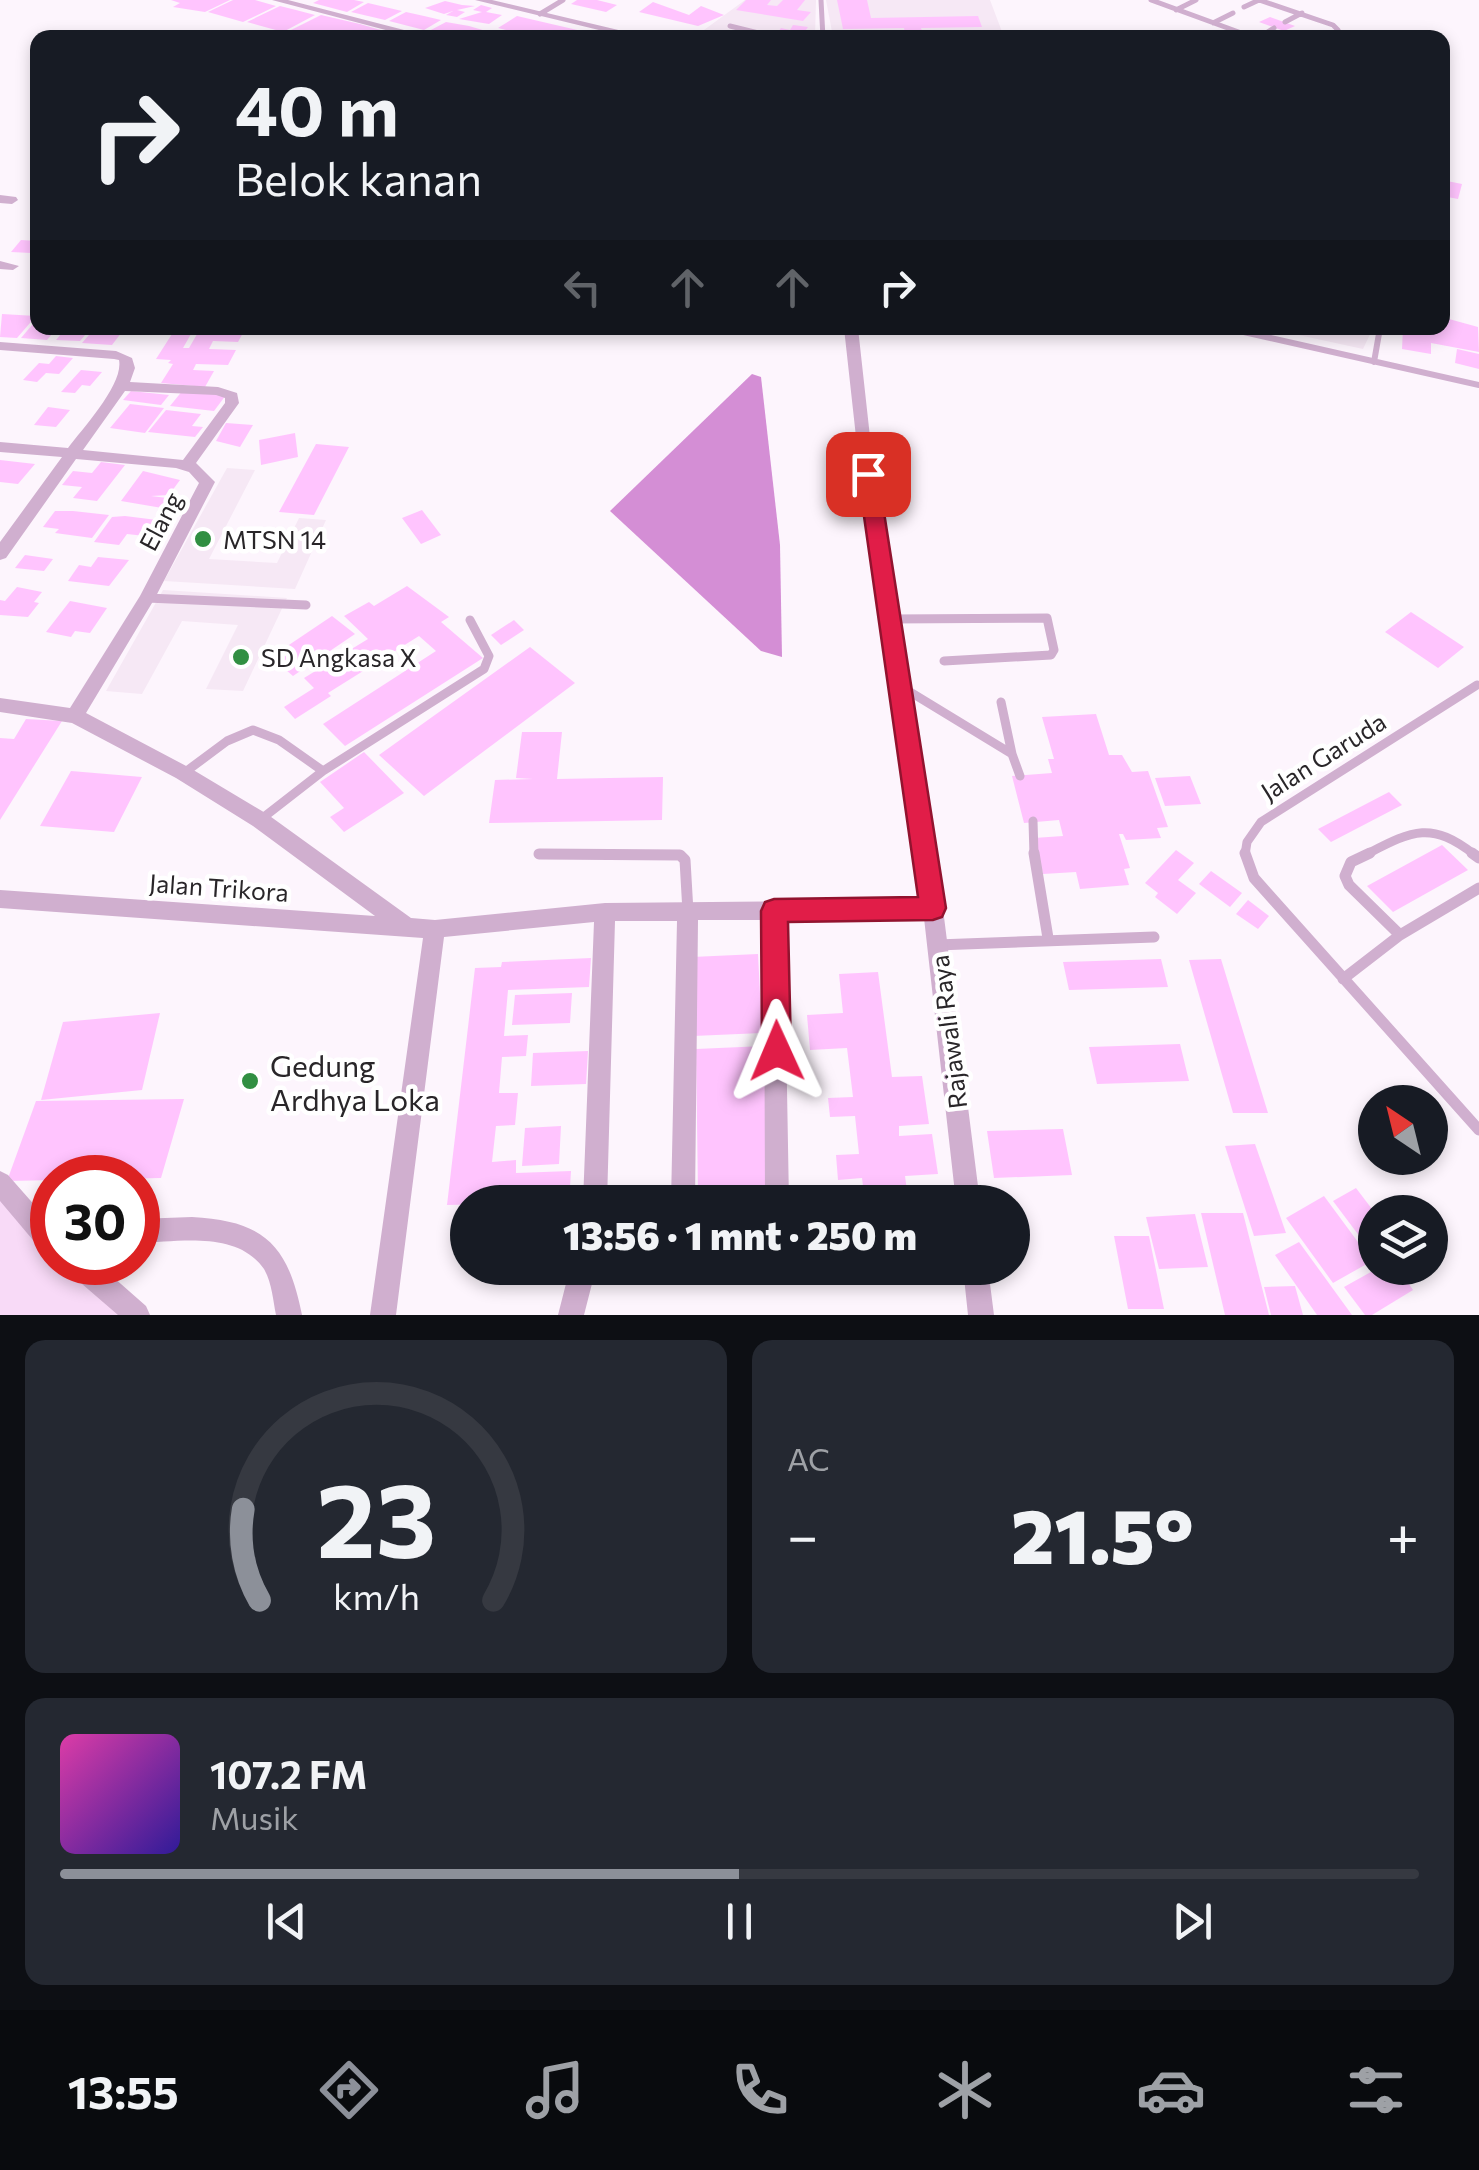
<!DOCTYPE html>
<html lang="id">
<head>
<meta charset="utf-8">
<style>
	body { margin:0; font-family:Commissioner,sans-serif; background:#242831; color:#f1f3f6; height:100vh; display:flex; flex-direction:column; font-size:38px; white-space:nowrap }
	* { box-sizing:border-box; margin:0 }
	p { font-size:32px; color:#9ea1a6 }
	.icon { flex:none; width:55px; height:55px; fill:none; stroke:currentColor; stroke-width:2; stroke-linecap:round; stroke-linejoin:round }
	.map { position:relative; height:1315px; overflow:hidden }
	.sheet { display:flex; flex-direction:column; gap:25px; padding:25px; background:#0d0f14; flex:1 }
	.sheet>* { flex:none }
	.banner { position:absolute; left:30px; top:30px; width:1420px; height:305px; border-radius:20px; box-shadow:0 5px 15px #0003; background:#171b24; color:#f1f3f6; overflow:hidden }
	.needle { width:65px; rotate:325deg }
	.buttons { position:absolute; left:1358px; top:1085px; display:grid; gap:20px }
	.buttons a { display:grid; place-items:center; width:90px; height:90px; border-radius:50%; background:#171b24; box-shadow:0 5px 15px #0003; font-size:50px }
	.speed { position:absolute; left:30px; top:1155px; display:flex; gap:20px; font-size:50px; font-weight:700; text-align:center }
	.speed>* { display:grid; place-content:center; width:130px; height:130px; border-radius:50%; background:#171b24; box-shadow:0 5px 15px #0003; line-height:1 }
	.speed .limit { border:15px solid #d22; background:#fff; color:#111 }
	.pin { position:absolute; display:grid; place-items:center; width:85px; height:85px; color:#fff; margin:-42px; border-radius:20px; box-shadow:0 5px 15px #0006 }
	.me { position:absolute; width:110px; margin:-55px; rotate:359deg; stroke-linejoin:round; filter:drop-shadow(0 0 8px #0008) }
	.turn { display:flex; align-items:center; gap:35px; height:210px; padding:0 40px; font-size:45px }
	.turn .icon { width:130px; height:130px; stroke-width:2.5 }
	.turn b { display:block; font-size:70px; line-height:85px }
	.lanes { display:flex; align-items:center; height:95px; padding:0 40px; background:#0003; justify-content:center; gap:50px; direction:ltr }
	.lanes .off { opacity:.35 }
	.big { font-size:75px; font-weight:800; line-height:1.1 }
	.sheet .tile { flex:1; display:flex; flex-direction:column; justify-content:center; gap:15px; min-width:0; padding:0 35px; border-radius:20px; background:#242831 }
	.sheet .dial { align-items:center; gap:0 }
	.dial svg { height:260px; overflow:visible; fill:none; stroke:#363941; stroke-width:7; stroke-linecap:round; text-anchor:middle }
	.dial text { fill:#f1f3f6; stroke:none }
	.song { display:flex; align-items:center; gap:30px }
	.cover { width:120px; height:120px; border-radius:15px; background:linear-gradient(135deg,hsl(320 70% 55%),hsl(250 70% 35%)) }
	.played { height:10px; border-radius:5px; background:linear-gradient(90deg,#8c9099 50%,#363941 50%) }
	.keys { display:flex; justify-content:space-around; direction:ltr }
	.heat { display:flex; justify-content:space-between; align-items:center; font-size:55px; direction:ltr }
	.sheet .tiles { flex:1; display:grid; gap:25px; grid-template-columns:1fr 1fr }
	.tile:last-child { grid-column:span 2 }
	.trip { position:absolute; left:450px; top:1185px; width:580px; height:100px; border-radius:50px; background:#171b24; box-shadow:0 5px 15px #0003; font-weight:800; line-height:100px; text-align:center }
	.tab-bar { display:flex; height:160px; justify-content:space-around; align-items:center; background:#090b0e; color:#9ea1a6 }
	.tab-bar .icon { width:70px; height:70px }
	.tab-bar .selected { color:#8c9099 }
	.tab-bar b { font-size:45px; color:#f1f3f6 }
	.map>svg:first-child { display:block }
	.built { fill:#f6e8f5 }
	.green { fill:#f8daf7 }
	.water { fill:#d48ed5 }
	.building { fill:#ffc4fe }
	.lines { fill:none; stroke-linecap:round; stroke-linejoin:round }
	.service-far3 { stroke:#d0afcf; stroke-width:5 }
	.service-far2 { stroke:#d0afcf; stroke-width:6 }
	.service-far1 { stroke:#d0afcf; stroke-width:9 }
	.service { stroke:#d0afcf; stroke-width:11 }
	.minor { fill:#d0afcf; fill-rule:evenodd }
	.route { fill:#e11d48; stroke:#92132f; stroke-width:2.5 }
	.poi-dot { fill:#318f42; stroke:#fff; stroke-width:4 }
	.labels { text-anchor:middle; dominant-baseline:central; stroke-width:9; stroke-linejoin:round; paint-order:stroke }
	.street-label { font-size:25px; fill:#292629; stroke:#fff }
	.poi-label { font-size:25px; fill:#292629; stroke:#fff; text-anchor:start }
	.near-poi-label { font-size:30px; fill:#292629; stroke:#fff; text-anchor:start }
</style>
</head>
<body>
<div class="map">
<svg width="1479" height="1315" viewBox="0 0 1479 1315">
	<rect width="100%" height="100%" fill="#fdf5fd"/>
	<path class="built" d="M745,0h71l-1,37 -122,1z
		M826,0h164l14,37h-171z
		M1267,328h106l-10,21z
		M227,468l28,2 -46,89 68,4 22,-45 27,2 -31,69 -131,-8z
		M163,590l124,8 -44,93 -37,-2 32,-64 -56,-4 -40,73 -36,-3z"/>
	<path class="green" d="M0,1183l52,60v19l22,1 59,52h-133z"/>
	<path class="water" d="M752,374l9,3 19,168 2,112 -21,-6 -151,-140z"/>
	<path class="building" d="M171,0h59l-25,12 -32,-5 7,-4z
		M233,0h22l21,6 -33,16 -35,-10z
		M319,0h35l10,2 -17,10 -34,-9z
		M577,0h20l20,5 -11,7 -35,-8z
		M746,0h25l-4,5 10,1 6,-6h22l-8,10 14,2 -8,9 -67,-11z
		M837,0h30l4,18 107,-2 4,11 -61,1 3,10h-18l-2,-10 -61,1z
		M445,1l17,4 13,1 -18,4 8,2 -8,5 -11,-2 7,-4 -9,3 -19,-6z
		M653,2l36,13 12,-9 23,9 -26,11 -59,-14z
		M368,3l34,8 -17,9 -34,-8z
		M481,5l11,3 -6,4 16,3 -13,9 -30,-5 23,-7 -9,-2z
		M280,6l16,4 19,5 -32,17 -36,-10z
		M406,12l18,4 17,4 -17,10 -35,-9z
		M321,15l39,9 38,11 -86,3 -23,-7z
		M517,16l86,20v2h-66l-39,-10z
		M1270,17l25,9 -11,5 -25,-9z
		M446,22l23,4 17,5 -11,7 -46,-7z
		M793,25l15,2 -8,11 -24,-3 5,-7 9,2z
		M1442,180l20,4 -4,15 -16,-3z
		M21,240l17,1v5l-7,7 -20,-1z
		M2,314l34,2 -19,22 -17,-1z
		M38,318v10h19l-10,12 -26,-2z
		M1449,319l29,8 1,25 -48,-9v11l-29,-5 1,-21h39v-7z
		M66,328h25l-11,13 -24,-1z
		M95,328h30l-13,17 -30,-2z
		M200,329l44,2 -6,11 -25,-1 -4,8 27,1 -8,15 -32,-1 -3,6 21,1 -9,16 -44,-4 12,-19 -5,-1 3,-3 -15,-1 16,-25h19l-8,14h6z
		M1457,349l22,5v15l-24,-6z
		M56,356l17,2 -14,16 -13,-1 -9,9 -14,-2 16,-17 10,1z
		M81,370l21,2 -12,14 -8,-1 -7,8 -14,-1z
		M183,390l43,5 -12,16 -44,-5z
		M131,391l38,4 -8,10 -38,-5z
		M130,404l34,4 -19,25 -35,-5z
		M48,407l22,3 -14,17 -22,-2z
		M166,410l35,4 -9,12 11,1 -8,10 -47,-5z
		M226,423l27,2 -13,22 -24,-6z
		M295,433l3,24 -37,8 -2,-25z
		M316,444l33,3 -35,68 -35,-3z
		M0,460l35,4 -17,20 -18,-2z
		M101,462l24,3 -28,36 -24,-3 9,-11 -20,-2 11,-14 19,2z
		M143,471l37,9 -11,15 -18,1 24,3 -7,10 -47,-8z
		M422,510l19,25 -20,9 -19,-26z
		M55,511h18l36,4 -17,23 -37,-5 4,-4 -16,-2z
		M125,516l32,4 -12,16 -18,-2 -8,11 -25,-3 18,-25z
		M25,555l28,4 -9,12 -29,-3z
		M98,557l31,3 -20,26 -41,-5 11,-16 12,2z
		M407,586l42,31 -8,5 42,36 -138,88 -22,-22 113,-73 -17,-15 -91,57 3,3 -36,23 -11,-12 30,-19 -10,-10 64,-39 -24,-23 25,-14 5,4z
		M17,587l25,5 -8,10 5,1 -11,14 -28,-2v-15l5,1z
		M70,601l37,7 -17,25 -15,-2 -4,6 -25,-5z
		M1411,612l53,35 -26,21 -53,-36z
		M332,616l23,18 -62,42 -22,-19z
		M514,620l10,10 -23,15 -10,-10z
		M530,647l45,36 -151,113 -45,-41z
		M1096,714l13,41h13l10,17 16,-1 20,56 -11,1 4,10 -35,2 -3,-6h-4l11,34 -6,1 5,16 -49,4 -4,-17 -33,2 -9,-36 29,-2 -4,-16 -35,3 -12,-47 40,-3 -4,-14h6l-12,-42z
		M26,719l36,2 -62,99v-82l14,1z
		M522,732h40l-5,47 106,-2 -1,43 -173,3 6,-43 38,-1 -17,-1z
		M364,752l40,41 -60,39 -14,-15 14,-9 -24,-26z
		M71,771l71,6 -28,55 -74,-6z
		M1190,776l11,28 -36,2 -10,-28z
		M1389,792l13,13 -71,37 -13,-13z
		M1442,845l26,25 -75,42 -26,-26z
		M1176,850l18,13 -16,17 18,13 -19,21 -22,-17 3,-4 -13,-10z
		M1211,871l31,22 -12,14 -31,-23z
		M1248,900l21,16 -11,13 -22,-15z
		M758,954l4,79 -69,3 -1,-79z
		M591,958l-2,29 -81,3 -4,46 24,-1 -2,21 -24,1 -3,36h19l-3,32 -19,1 -4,36 24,-2v13l55,-2 -2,31 -122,3 28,-237 26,-1 1,-5z
		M1161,959l7,28 -99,3 -6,-28z
		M1221,959l47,154h-35l-44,-153z
		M878,972l14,105 30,-1 7,48 -30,2v10l33,-2 6,40 -33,2 3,22h-9l1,4h-85l-1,-13 49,-3 -1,-8 -24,2 -2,-25 23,-1 -4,-38 -25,1 -2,-19 25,-1 -6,-49 -37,2 -3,-35 36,-2 -4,-39z
		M572,993l-2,30 -58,2 3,-30z
		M160,1013l-18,77 -101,10 22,-78z
		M1180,1044l9,37 -92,3 -8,-37z
		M765,1046l8,145 -75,3 -2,-145z
		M588,1051l-2,33 -55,2 2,-33z
		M184,1099l-23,79 -154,3 29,-80z
		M561,1126l-2,38 -37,2 3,-38z
		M1063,1129l9,46 -78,3 -7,-47z
		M1255,1144l31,89 -32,3 -29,-90z
		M1356,1188l19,25v44l-42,-56z
		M1324,1196l48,65 -39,22 -47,-65z
		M1201,1213h42l26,102h-44z
		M1195,1214l13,53 -49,2 -13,-52z
		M1114,1236h35l15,73h-36z
		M1299,1242l53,73h-35l-42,-60z
		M1378,1268h39l3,4 -13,9 6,9 -41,25h-7l-21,-28z
		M1295,1286l8,29h-32l-7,-28z"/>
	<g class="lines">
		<path class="service-far3" d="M821,0l2,38
			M1151,0l104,38
			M1259,0l74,25 5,5 -12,8
			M1244,7l15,-7
			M1176,10l20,-10
			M540,14l23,-14
			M1285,22l17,-9
			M1213,23l20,-10
			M730,26l49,12
			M1258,38l16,-10"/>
		<path class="service-far2" d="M1226,328l253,57
			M1374,362l6,-34"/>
		<path class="service-far1" d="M147,598l159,7
			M891,619l156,-1 7,32 -3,5 -107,6
			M902,687l110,67 8,22
			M1001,702l11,52
			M184,773l43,-32 26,-11 26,10 44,31
			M260,820l63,-49 161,-102 5,-13 -19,-36
			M1033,821l1,34
			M539,854l141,1
			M1245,855l2,-13 14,-20 216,-137
			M1365,855c47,-24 65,-35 110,0"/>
		<path class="service" d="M1034,853l14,85
			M1245,853l9,25 225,252
			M1370,853l-19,9 -6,14 4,9 51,50
			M1472,853l7,5
			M539,854l141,1 5,5 3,52
			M937,945l217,-8
			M1343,979l57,-44 79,-47"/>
		<path class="minor" d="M272,0h16l147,38h-19z
			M475,0h17l160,38h-20z
			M0,195l16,2 2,3 -6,4 -12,-1z
			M0,261l19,5 -6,4 -13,-1z
			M844,328h14l12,109 73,472 37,293h-24l-32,-284 -140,2 5,282h-24l-1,-282h-66l-3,282h-24l6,-281h-62l-8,281h-24l11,-280 -150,15 -48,378h-26l53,-377 -423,-30v-18l375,26 -122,-90 -77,-48 -104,-55 -72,-11v-14l70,10 70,-112 59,-113 -10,-11 -13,-4 -100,-9 -70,99 -6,2v-18l62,-85 -62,-5v-10l68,6c15,-20 56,-64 51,-88l-5,-1 -114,-9v-8l116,9 16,7 3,10 -5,14 88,5 19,6 2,10 -43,60 19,19 -60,116 -69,115 104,55 77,46 144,104 24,2 170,-17 316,-3 -65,-463zM125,391l91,4 9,3v5l-42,57 -100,-10z
			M0,1171l8,4 44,50v30l-9,-3 -43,-51z
			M192,1217c73,4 96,28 110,98h-26c-3,-15 -4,-32 -12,-46 -27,-39 -86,-27 -126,-26v-24z
			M64,1262h32l50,44 4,9h-32l-51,-44z
			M570,1268h26l-12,47h-26z
			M963,1268h25l6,47h-26z"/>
	</g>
	<path class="route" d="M868,467l10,7 68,434 -4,9 -9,3 -145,2 3,129 -4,10 -10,4 -11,-4 -4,-10 -1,-140 4,-9 9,-3 144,-2 -60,-423z"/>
	<g class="poi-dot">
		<circle cx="203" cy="539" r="10"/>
		<circle cx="241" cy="657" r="10"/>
		<circle cx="250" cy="1081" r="10"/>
	</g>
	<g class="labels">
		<g class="street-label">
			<text transform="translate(160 521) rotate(-62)">Elang</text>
			<text transform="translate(1323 756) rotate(-32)">Jalan Garuda</text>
			<text transform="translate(219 887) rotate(4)">Jalan Trikora</text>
			<text transform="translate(948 1032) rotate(-97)">Rajawali Raya</text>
		</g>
		<g class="poi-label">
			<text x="223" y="539">MTSN 14</text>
			<text x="261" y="657">SD Angkasa X</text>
		</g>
		<g class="near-poi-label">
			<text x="270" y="1064">Gedung<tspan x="270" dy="34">Ardhya Loka</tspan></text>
		</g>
	</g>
</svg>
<div class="buttons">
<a><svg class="needle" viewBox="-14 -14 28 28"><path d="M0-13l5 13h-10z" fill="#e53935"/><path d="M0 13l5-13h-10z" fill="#9ea1a6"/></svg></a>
<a><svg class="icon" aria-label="layers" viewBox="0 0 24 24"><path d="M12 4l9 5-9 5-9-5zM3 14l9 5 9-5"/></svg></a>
</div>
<div class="speed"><div class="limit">30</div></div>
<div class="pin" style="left:868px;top:474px;background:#d93025"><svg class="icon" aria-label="arrive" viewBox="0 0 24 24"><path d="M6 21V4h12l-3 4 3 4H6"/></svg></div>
<svg class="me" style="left:777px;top:1051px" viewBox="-20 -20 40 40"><path d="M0-17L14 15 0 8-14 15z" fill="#e11d48" stroke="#fff" stroke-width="4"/></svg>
<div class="trip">13:56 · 1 mnt · 250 m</div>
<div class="banner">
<div class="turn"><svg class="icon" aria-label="right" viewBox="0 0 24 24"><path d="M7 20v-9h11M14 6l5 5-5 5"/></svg><div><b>40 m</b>Belok kanan</div></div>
<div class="lanes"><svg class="icon off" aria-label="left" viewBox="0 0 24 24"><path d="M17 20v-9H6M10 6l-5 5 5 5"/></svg><svg class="icon off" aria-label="ahead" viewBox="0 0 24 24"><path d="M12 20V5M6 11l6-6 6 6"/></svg><svg class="icon off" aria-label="ahead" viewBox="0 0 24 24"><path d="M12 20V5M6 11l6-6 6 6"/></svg><svg class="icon" aria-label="right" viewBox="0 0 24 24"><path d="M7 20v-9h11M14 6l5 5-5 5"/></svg></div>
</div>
</div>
<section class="sheet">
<div class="tiles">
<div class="tile dial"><svg viewBox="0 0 100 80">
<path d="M14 69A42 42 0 1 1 86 69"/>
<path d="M14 69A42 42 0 0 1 9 41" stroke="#8c9099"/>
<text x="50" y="56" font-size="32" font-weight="700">23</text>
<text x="50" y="72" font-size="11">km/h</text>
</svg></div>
<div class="tile"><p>AC</p>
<div class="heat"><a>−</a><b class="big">21.5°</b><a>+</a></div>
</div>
<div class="tile">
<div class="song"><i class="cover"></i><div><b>107.2 FM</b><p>Musik</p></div></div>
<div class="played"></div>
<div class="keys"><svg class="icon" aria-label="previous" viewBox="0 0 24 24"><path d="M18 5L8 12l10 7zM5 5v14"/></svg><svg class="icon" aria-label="pause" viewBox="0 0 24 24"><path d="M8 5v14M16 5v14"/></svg><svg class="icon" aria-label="next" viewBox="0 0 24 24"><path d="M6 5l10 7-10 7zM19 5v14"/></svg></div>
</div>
</div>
</section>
<nav class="tab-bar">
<b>13:55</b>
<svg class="icon selected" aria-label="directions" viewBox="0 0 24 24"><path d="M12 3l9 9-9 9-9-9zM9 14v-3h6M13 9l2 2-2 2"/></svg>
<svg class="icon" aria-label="music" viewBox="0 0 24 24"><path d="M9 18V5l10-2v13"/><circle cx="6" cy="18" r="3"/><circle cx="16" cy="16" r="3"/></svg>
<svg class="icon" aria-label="phone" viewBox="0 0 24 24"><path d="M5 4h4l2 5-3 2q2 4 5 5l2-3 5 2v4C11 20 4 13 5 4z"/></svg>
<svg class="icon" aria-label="climate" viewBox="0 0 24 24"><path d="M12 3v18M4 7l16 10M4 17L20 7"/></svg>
<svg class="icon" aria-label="car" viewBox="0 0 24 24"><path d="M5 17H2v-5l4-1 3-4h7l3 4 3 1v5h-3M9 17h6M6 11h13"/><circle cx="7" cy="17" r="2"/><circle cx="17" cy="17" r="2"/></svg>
<svg class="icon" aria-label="filters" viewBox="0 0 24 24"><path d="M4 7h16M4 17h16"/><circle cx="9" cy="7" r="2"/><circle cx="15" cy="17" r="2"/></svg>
</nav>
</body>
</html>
